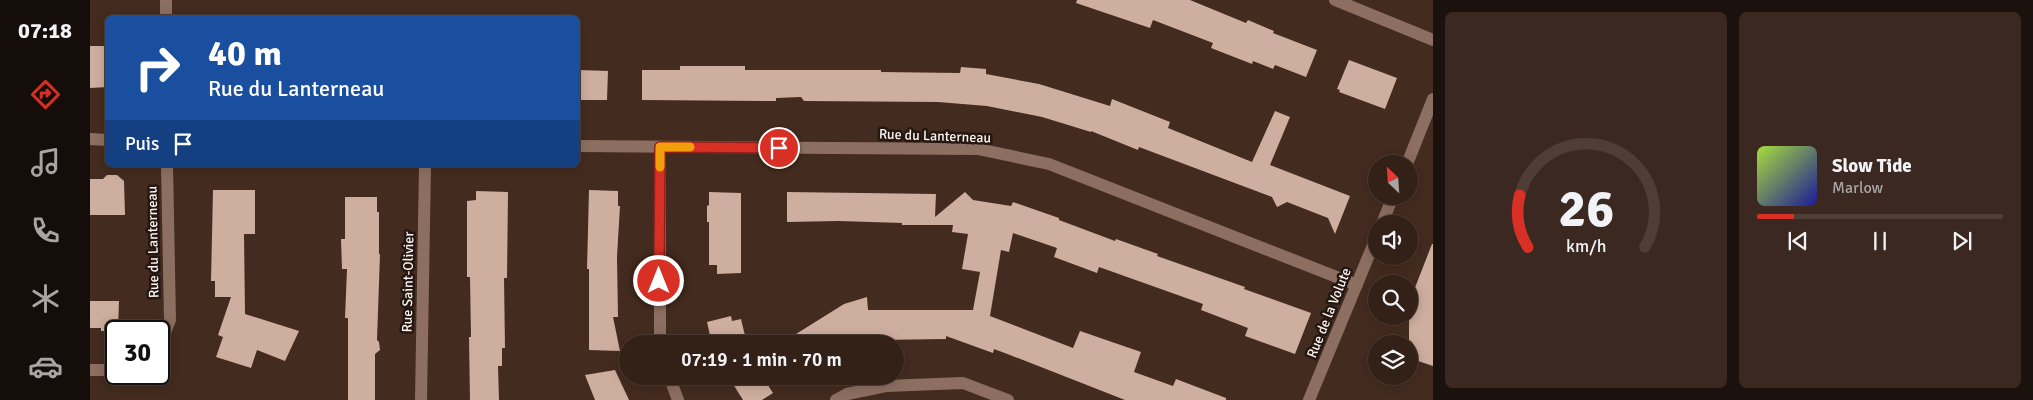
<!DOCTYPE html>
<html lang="fr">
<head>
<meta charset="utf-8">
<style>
	body { margin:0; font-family:Signika,sans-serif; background:#3b2820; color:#f1f3f6; height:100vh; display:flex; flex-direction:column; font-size:19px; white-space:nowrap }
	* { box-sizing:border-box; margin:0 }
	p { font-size:16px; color:#a9a3a1 }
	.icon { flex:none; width:28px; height:28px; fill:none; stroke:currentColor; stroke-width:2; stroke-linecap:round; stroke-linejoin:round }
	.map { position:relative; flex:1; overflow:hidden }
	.sheet { display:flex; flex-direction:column; gap:12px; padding:12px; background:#1c120d; width:600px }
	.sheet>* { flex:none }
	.guide { position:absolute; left:15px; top:15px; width:475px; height:152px; border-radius:8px; box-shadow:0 2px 12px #0003,0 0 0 1px #4e3e36; background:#1a4fa0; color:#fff; overflow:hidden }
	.needle { width:32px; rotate:335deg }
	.fabs { position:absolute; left:1278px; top:155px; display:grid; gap:10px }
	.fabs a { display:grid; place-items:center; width:50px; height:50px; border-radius:50%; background:#332017; box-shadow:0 2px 12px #0003,0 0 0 1px #4e3e36; font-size:25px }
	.speed { position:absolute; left:15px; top:320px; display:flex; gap:10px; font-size:25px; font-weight:700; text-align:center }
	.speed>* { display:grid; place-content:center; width:65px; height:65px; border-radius:50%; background:#332017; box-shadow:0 2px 12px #0003,0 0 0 1px #4e3e36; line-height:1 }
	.speed .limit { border:2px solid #111; border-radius:8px; background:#fff; color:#111 }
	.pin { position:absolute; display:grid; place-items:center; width:42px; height:42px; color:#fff; margin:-21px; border:2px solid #fff; border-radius:50%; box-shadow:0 1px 5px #0007 }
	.me { position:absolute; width:55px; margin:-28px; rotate:0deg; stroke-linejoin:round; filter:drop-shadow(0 0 4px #0008) }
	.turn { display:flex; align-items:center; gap:18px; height:105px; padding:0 20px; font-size:22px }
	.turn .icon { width:65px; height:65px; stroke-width:2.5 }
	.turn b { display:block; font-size:35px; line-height:42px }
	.then { display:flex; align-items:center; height:48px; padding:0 20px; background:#0003; gap:10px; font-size:19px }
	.sheet .tile { flex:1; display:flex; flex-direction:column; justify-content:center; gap:8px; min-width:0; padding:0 18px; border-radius:8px; background:#3b2820 }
	.sheet .dial { align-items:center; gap:0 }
	.dial svg { height:130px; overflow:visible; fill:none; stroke:#4e3e36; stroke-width:7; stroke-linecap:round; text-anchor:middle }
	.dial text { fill:#f1f3f6; stroke:none }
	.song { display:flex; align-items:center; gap:15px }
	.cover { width:60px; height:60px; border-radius:8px; background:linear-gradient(135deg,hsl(80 70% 55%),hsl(240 70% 35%)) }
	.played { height:5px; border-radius:2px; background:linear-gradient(90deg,#d93025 15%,#4e3e36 15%) }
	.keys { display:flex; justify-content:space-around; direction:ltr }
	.sheet .tiles { flex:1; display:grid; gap:12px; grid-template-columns:repeat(2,1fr) }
	.trip { position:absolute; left:529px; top:335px; width:285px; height:50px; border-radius:25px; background:#332017; box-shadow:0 2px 12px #0003,0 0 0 1px #4e3e36; font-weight:600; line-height:50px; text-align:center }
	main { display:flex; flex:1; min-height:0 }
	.menu { display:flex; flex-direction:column; width:90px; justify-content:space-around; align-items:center; background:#140d09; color:#a9a3a1 }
	.menu .icon { width:35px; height:35px }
	.menu .on { color:#d93025 }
	.menu b { font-size:22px; color:#f1f3f6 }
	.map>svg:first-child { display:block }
	.building { fill:#ceae9f }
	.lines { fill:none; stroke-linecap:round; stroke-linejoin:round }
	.minor { stroke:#8d6f61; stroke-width:12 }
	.route-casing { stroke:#8d1f18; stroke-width:12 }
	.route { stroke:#d93025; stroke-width:9 }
	.slow { stroke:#f59e0b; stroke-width:9 }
	.labels { text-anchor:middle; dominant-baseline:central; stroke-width:5; stroke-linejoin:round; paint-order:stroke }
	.street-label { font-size:14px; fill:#fdf2ee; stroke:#221711 }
</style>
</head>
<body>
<main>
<nav class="menu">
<b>07:18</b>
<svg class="icon on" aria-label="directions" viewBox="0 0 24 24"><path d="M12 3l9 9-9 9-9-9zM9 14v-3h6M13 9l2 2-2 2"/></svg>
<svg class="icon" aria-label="music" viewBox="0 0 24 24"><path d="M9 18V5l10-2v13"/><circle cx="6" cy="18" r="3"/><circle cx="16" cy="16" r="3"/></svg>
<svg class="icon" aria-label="phone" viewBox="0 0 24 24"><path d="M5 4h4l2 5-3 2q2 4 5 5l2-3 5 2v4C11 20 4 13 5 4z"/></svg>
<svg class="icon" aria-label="climate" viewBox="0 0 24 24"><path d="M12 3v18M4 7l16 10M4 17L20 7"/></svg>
<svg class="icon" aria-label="car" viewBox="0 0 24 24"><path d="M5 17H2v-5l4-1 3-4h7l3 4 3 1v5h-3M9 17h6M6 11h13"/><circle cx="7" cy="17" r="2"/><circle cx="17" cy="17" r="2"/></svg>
</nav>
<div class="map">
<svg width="1343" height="400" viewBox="0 0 1343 400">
	<rect width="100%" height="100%" fill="#442b1f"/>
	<path class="building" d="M987,0h113l56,23 2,-3 26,11 -1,2 44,17 -11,27 -31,-12 -2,4 -20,-8 -1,3 -41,-16 2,-5 -60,-23 -3,8 -74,-25z
		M0,46h18v41l-18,1z
		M1259,60l48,18 -12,31 -46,-17 1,-2 -3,-1z
		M590,66h65v4h136v2l79,1 1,-6 25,2v5l53,10 71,22 2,-7 58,23 -2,6 84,34 23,-51 15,6 -20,48 80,31 -15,38 -7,-16 -41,-16 -10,5 -5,-10 -133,-50 -1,3 -47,-19v1l-49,-15 -55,-11 -49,-4 -134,-1 -3,-4 -25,1v3l-134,-1v-30h38z
		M488,70l30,1 -1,29h-29z
		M17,175h10l7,6 1,34h-35v-36h13z
		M123,190h42v44h-11l1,80 54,17 -14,30 -28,-11 -6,18 -35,-11 7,-20 -5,-2 13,-38h-16v-16h-4z
		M499,190l29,1v15h2l-3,51 1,60h-5l7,34 -31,-1v-81h-2z
		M386,191l32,1 -1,86h-3l1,70h-3v18h-4l1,34h-29l-1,-63h2l-1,-60h-3v-76l9,-1z
		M619,192l32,1v80l-24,1v-9h-8v-43h-2v-16l2,-1z
		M697,192l149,2 -1,23 30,-25 8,8 38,6 2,-4 46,16v2l56,21 1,-2 42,15 -1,2 88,31 -1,2 67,24 -16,41 -50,-18 3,-8 -47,-18 2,-6 -104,-37 -2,6 -43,-16 3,-9 -44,-15 -4,19 -8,-2 -11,66 83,32 7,-17 61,21 -7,20 39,14 3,-7 50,19v2h-101l-115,-45 -16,-6 -1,4 -47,-17v3l-69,1v-6l-34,10h-63l64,-40 23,-7 1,13h105l7,-38 -18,-3 6,-35 -16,-2 1,-7h-51v-2l-63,-2 -52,1z
		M255,197h32v15h2v42h1l-3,86 2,2 1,8 -5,4v46h-27v-82h-3l2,-49h-5l-1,-30h4z
		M1342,244h1v122l-24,-8v-55z
		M0,301h29l-1,30h-17v-3h-11z
		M641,316l1,5 9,-2 6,25h-31l-1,-4h-4l-4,-18z
		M525,370l14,30h-34l-10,-25z
		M655,376h17l11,17 -11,7h-19l-10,-16z"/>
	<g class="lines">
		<path class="minor" d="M76,0v18
			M1245,0l98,40
			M0,139l18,1
			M488,146l400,3 71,15 308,121
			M1317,164l26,-65
			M1292,224l11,-28
			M570,344v-197
			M69,347l11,-27 -3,-155
			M0,370h26
			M579,376l9,24
			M331,400l4,-235
			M746,400l11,-6 39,-8 77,-3 45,17
			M1219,400l67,-162"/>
	</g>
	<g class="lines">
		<defs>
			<path id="route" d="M569,281l1,-134 119,1"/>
		</defs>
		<use href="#route" class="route-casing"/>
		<use href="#route" class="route"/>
		<path class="slow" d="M570,167v-20h30"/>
	</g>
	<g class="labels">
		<g class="street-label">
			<text transform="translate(845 136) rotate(2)">Rue du Lanterneau</text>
			<text transform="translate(63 242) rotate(-91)">Rue du Lanterneau</text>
			<text transform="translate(318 282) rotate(-89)">Rue Saint-Olivier</text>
			<text transform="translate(1239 313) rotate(-68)">Rue de la Volute</text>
		</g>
	</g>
</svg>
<div class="fabs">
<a><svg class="needle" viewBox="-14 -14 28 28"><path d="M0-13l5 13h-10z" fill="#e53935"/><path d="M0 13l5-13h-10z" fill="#a9a3a1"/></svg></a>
<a><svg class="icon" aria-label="sound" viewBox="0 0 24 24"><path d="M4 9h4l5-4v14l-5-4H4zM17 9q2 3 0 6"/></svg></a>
<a><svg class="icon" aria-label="search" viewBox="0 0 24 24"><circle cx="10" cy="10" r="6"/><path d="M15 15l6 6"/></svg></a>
<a><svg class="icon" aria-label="layers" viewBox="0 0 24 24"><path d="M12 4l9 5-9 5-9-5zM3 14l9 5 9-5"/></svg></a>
</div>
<div class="speed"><div class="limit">30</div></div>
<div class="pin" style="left:689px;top:148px;background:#d93025"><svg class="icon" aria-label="arrive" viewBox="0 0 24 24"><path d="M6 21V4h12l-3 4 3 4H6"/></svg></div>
<svg class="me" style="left:569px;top:281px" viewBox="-20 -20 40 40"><circle r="17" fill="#d93025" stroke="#fff" stroke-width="3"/><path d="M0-11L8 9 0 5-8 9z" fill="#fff"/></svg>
<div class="trip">07:19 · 1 min · 70 m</div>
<div class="guide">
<div class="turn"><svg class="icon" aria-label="right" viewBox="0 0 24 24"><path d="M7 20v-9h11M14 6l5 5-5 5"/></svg><div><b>40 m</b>Rue du Lanterneau</div></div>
<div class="then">Puis<svg class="icon" aria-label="arrive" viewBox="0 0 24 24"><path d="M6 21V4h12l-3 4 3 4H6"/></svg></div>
</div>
</div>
<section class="sheet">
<div class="tiles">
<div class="tile dial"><svg viewBox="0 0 100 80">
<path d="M14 69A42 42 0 1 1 86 69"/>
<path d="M14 69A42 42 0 0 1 9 37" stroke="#d93025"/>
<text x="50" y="56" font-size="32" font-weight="700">26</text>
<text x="50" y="72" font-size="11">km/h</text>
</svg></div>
<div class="tile">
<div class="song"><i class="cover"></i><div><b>Slow Tide</b><p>Marlow</p></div></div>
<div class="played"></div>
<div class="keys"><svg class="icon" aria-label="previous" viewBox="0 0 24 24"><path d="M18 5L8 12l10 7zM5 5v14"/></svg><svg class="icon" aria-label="pause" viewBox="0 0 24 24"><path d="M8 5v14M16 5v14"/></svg><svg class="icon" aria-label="next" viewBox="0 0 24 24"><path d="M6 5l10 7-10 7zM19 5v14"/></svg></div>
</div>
</div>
</section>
</main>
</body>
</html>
